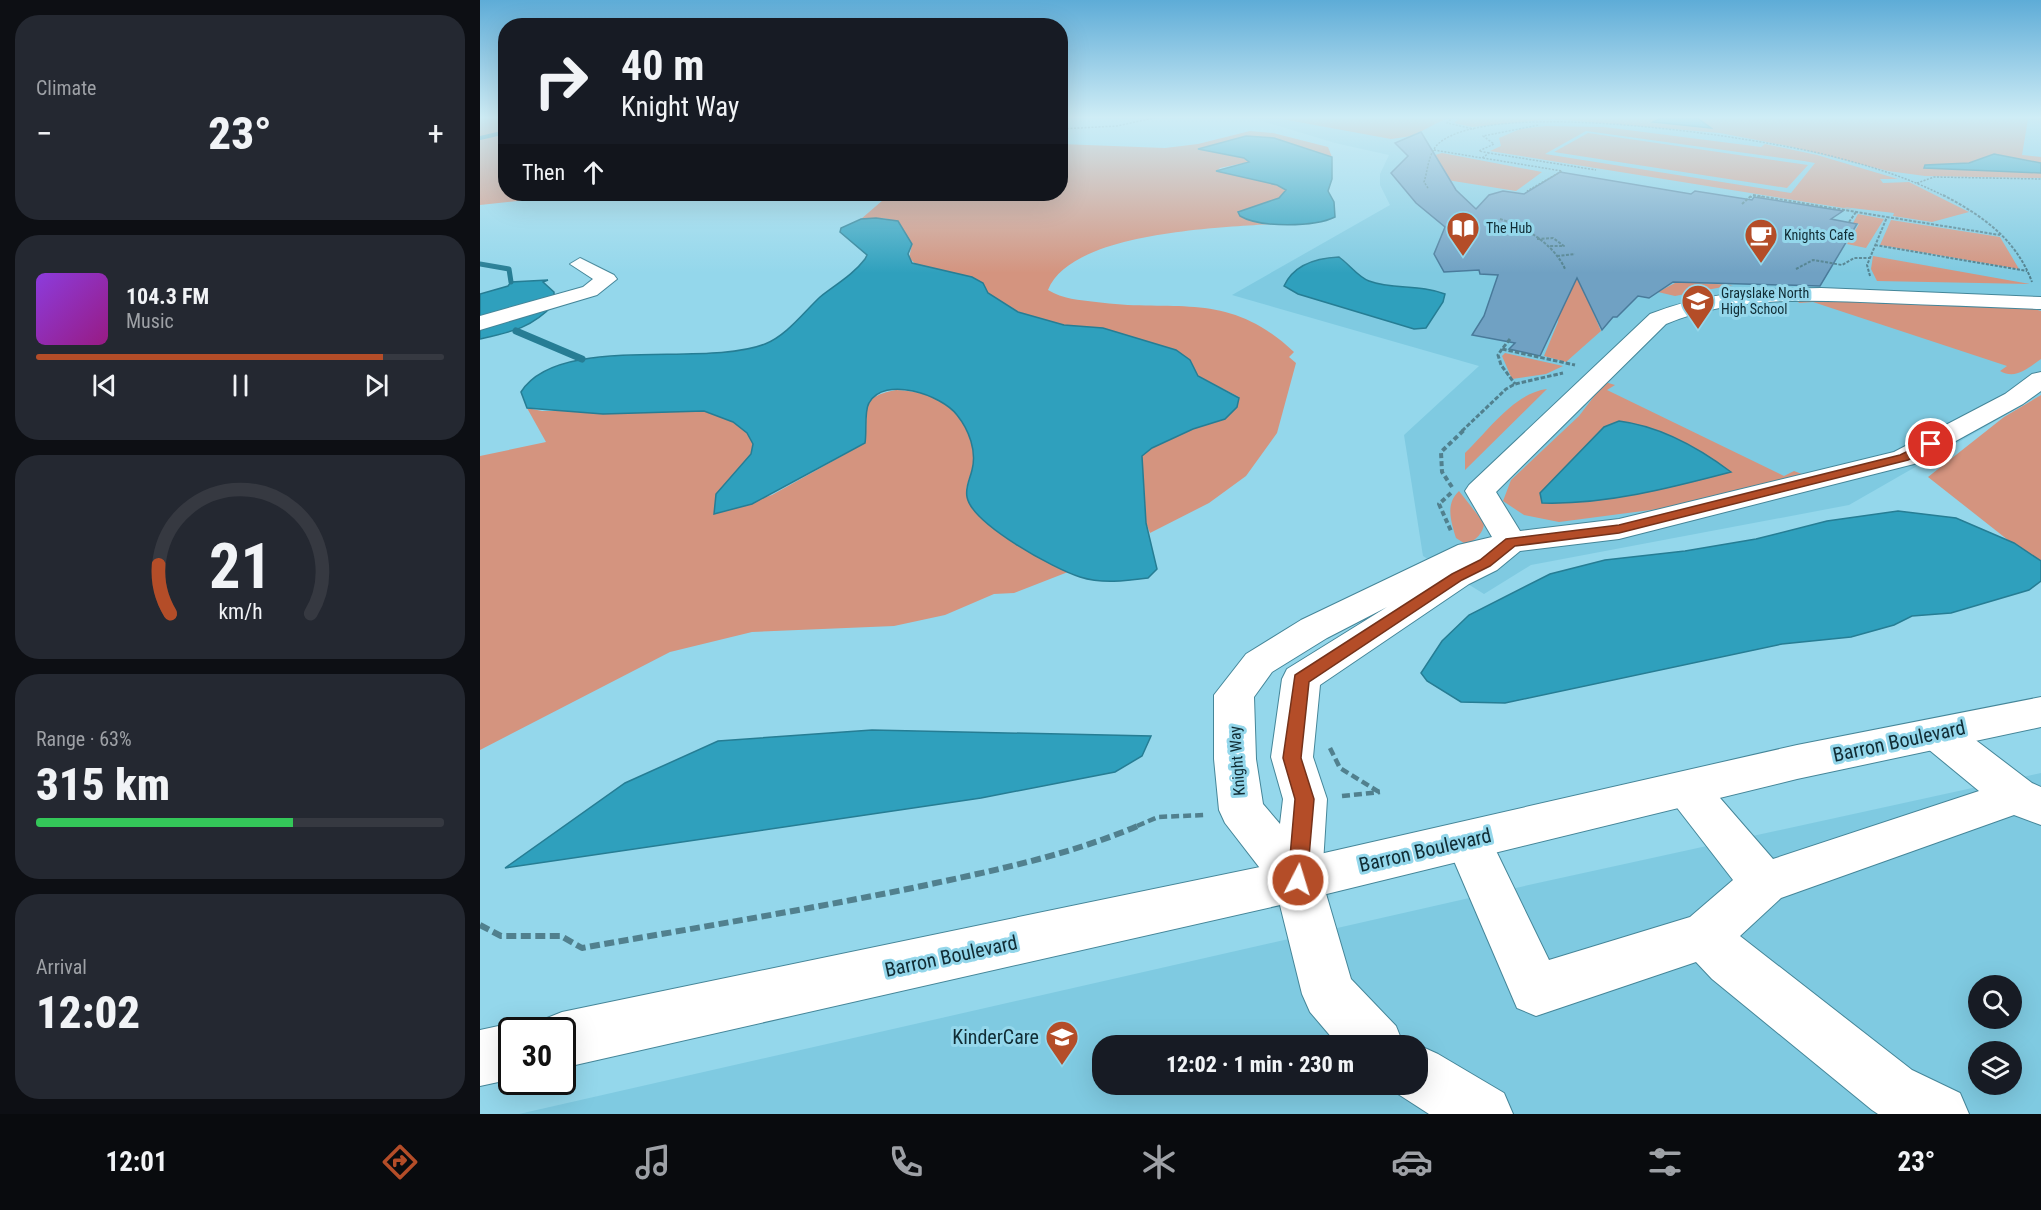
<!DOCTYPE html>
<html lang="en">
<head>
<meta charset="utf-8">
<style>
	body { margin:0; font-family:"Roboto Condensed",sans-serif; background:#242831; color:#f1f3f6; height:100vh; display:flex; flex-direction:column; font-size:22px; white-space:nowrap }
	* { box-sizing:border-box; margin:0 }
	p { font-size:20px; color:#9ea1a6 }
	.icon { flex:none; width:33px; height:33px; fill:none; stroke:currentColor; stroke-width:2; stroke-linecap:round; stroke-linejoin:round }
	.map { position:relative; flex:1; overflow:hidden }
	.panel { display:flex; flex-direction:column; gap:15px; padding:15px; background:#0d0f14; width:480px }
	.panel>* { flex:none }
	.top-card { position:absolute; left:18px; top:18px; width:570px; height:183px; border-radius:24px; box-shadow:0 6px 24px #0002; background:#171b24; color:#f1f3f6; overflow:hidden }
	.controls { position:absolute; left:1488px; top:975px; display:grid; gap:12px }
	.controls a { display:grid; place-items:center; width:54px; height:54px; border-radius:50%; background:#171b24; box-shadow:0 6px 24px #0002; font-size:30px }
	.speed { position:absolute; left:18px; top:1017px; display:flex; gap:12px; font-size:30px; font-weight:700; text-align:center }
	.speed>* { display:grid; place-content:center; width:78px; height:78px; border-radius:50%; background:#171b24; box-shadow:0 6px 24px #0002; line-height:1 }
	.speed .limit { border:3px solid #111; border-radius:9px; background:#fff; color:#111 }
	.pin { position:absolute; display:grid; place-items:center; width:51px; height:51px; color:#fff; margin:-26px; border:3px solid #fff; border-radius:50%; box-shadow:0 2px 6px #0007 }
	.me { position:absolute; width:66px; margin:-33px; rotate:5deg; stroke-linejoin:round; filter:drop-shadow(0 0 4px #0008) }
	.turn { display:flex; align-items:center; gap:21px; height:126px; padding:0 24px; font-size:27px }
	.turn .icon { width:78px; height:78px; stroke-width:2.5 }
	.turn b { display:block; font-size:42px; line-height:51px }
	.then { display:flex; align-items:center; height:57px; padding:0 24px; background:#0003; gap:12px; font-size:22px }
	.big { font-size:45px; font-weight:800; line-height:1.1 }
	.panel .widget { flex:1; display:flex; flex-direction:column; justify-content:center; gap:9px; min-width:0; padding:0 21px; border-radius:24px; background:#242831 }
	.panel .dial { align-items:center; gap:0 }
	.dial svg { height:156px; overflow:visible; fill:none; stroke:#363941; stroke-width:7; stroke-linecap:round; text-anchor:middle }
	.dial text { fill:#f1f3f6; stroke:none }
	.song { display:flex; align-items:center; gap:18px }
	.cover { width:72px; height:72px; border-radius:9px; background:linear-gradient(135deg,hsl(270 70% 55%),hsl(310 70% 35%)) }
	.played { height:6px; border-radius:3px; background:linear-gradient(90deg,#b44d28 85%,#363941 85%) }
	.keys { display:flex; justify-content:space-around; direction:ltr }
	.heat { display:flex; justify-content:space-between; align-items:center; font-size:33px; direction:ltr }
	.charge { height:9px; border-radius:4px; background:linear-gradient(90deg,#34c759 63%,#363941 0) }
	.trip { position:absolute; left:612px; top:1035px; width:336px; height:60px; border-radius:24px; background:#171b24; box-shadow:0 6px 24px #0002; font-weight:800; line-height:60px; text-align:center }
	.tabs { display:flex; height:96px; justify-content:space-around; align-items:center; background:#090b0e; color:#9ea1a6 }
	.tabs .icon { width:42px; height:42px }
	.tabs .active { color:#b44d28 }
	.tabs b { font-size:27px; color:#f1f3f6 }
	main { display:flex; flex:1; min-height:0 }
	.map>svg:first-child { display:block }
	.built { fill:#7fcae1; fill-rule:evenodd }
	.green { fill:#d4947f; fill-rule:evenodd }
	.water { fill:#2fa0bd; stroke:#267d94; stroke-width:1.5 }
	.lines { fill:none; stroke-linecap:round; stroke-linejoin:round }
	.stream-far2 { stroke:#267d94; stroke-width:4 }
	.stream-far1 { stroke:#267d94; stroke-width:5 }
	.stream { stroke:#267d94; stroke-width:7 }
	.building { fill:#70a1c3; stroke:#497a9a; stroke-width:1.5 }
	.minor-casing { stroke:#458699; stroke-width:2 }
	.major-casing { stroke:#458699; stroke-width:2 }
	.path-far5 { stroke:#51808e; stroke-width:1.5; stroke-dasharray:2 1.5; stroke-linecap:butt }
	.path-far4 { stroke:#51808e; stroke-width:2; stroke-dasharray:3 1.5; stroke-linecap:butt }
	.path-far3 { stroke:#51808e; stroke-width:3; stroke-dasharray:4.5 2; stroke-linecap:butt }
	.path-far2 { stroke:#51808e; stroke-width:4; stroke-dasharray:5 3; stroke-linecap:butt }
	.path-far1 { stroke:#51808e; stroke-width:4.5; stroke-dasharray:8 4; stroke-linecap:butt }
	.path { stroke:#51808e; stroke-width:6; stroke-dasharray:10 4.5; stroke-linecap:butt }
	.minor { fill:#fff; fill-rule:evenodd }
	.major { fill:#fff; fill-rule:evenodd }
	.route { fill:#b44d28; stroke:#75321a; stroke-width:1.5 }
	.labels { text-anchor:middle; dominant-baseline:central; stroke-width:6; stroke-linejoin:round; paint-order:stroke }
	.far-poi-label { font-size:14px; fill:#102c34; stroke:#94d7eb; text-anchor:start }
	.street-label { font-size:16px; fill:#102c34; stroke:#94d7eb }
	.near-street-label { font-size:20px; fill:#102c34; stroke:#94d7eb }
	.near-poi-label { font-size:20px; fill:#102c34; stroke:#94d7eb; text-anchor:end }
</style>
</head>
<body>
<main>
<section class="panel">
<div class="widget"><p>Climate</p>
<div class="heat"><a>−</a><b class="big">23°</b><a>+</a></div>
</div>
<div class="widget">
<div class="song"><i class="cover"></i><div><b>104.3 FM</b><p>Music</p></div></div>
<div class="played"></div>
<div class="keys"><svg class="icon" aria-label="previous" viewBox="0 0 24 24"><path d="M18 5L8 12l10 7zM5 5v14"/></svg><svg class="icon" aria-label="pause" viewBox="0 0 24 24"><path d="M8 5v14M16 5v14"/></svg><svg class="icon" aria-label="next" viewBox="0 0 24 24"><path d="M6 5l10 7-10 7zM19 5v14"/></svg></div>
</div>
<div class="widget dial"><svg viewBox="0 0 100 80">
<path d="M14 69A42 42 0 1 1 86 69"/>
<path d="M14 69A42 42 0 0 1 8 44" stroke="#b44d28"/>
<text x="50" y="56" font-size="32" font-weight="700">21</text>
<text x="50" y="72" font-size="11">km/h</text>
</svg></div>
<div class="widget"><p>Range · 63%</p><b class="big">315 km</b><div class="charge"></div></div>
<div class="widget"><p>Arrival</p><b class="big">12:02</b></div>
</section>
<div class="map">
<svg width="1561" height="1114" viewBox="0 0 1561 1114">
	<rect width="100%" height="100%" fill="#94d7eb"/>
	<path class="built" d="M769,117h792v278l-192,110 -318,60 -47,29 -61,-38 -19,-121 75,-69 -247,-71 158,-90 -10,-20v-11l9,-19 -54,-12z
		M1561,773v341h-1522l946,-215zM1498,986h34v32h-34zM622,1046h316v38h-316zM1498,1052h34v32h-34z"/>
	<path class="green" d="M0,117l25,2 1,75h74l-100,11z
		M791,117h178l-37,19 -21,3z
		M981,117h580v3l-13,-1 -6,36 19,2v21l-116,-2 -37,-5 -100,-25 -68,-13 -167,-14 -81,8 -18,-4z
		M1066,126l58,1 157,20 4,-3 52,11 81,24h-18l3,4 26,-1 60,30 -37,10 -39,-6 1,-3 -51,-6 13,3 -366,-59 11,-5 -2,-8 21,-9zM1106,131l218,30 11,2 -24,30 -246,-39z
		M770,131l23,2 55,14 4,10c-59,-19 -71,-28 -133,-8l45,9 5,4 -29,6 -3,3 60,14 9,5 -7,8 -41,14 7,7 26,5c-54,4 -200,8 -223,66 15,9 31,10 48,12 80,11 131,-13 198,50l-5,5 7,6 -19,70 -31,43 -37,27 -59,30 -4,-10 -4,-67 10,-8 41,-19 32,-10 12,-12 2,-10 -41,-21 -8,-16 -14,-10 -73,-22 -39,-3 -46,-13 -30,-19 -5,-10 -11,-6 -54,-11 -9,-8 3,-14c-17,-27 -18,-27 -51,-25l29,-25h170l1,-50 104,4 33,-4z
		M1108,133l220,32 -21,23 -233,-36z
		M962,153l100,19 -26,19 -88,-14 7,-22z
		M1378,214l26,5 -18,29 -19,-4 12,-20 -6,-1z
		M1411,220l109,17 19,32 -139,-24z
		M1393,256l157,28 -153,-3 -6,-12z
		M1098,277l23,54 -35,31 -22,-6 14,-34 3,-36z
		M1197,282l56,3 -58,11 -17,-4z
		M1317,300l231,7 13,4v48c-13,9 -25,21 -41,12l7,-5 -194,-64 -14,1z
		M1025,353l58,13 -17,8 -34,5 -10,-23z
		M1125,382l10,3 -8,5 177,86 10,-5 13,5 -126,30 -122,16 -35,-7 -21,-14 8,-21 68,-64z
		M1067,389l-82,81v-17c23,-22 49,-60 82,-64z
		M416,390c44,1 82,27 77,76 -2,11 -9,20 -6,31 8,30 75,62 101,75l-54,21 -20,1 -49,21 -51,11 -142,6 -82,20 -190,98v-294l66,-14 -19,-34 15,3h162l29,11 14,11 6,11 -2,10 -34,40 -2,20 57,-19 93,-52c5,-33 -9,-45 31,-53z
		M1561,395v171l-113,-89 76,-60z
		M979,491l25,32c0,10 -9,17 -17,22l-11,-7c-5,-17 -11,-34 3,-47z"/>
	<path class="water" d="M1183,117h33l15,11 -58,-6z
		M766,136l28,2 58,19v22l-4,12 6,11 1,15c-20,10 -75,11 -95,-1l-2,-4 41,-14 7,-8 -9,-5 -61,-14 33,-9 -5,-4 -46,-9z
		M1514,154l47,9v10l-117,-5 1,-3 44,-2z
		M396,218l22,3 14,23 -4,10 4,9 60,14 11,6 5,10 30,19 46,13 39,3 73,22 14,10 8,16 41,22 -2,9 -12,12 -32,10 -41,19 -10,8 4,67 11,46 -9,9c-23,3 -46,6 -68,-1 -26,-8 -108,-53 -113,-80 -2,-10 3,-18 5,-27 5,-19 -3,-40 -15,-55 -15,-20 -73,-40 -88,-12 -5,8 -2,29 -4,40l-113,61 -38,10 2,-20 35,-40 2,-10 -6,-11 -14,-11 -29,-11 -101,3 -76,-6 -6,-16c37,-59 183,-24 244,-48 22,-9 38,-31 55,-47 15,-12 33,-22 45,-38l2,-4 -27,-23 1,-4 20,-9z
		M859,257c10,7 19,20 30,24 24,9 51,3 76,13l-2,8 -17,26 -12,1 -116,-35 -14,-8c10,-22 33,-28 55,-29z
		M68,280l-5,2 11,10v12c-22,24 -43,28 -74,35v-45l28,-8 3,-4z
		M1139,421c40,5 80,27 112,51 -61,16 -126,33 -189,31l-2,-10 64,-66z
		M1418,511l58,7 58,25 27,18v20l-12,9 -78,23 -39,3 -18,9 -43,12 -69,7 -277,59 -44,-1 -34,-21 -6,-8 21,-32 27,-26 81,-41 55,-14 80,-9 71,-12 71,-18z
		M392,730l279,6 -9,20 -27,16 -134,26 -476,70 120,-85 93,-42z"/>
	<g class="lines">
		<path class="stream-far2" d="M0,138l26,-6"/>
		<path class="stream-far1" d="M0,264l29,5 2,13"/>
		<path class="stream" d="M36,331l66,28"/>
	</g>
	<path class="building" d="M941,132l35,58 20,19 13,-14 14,-4 21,3 36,-22 131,22 4,-3 57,9 2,-3 89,14 -12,8 26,5 -37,62 -147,-4 -24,16 -11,-2 -21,21h-4l-11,13 -25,-52 -37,78 -31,-7 6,-6 -43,-8 12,-19 14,-41 -18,-1 -1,-4 -35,2 -10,-18 11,-27 -29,-24 -25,-30 17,-17 -13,-13z"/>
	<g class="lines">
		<defs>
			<path id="minor" d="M100,258l34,17 3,4 -20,16 -117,35v-14l103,-29 10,-8 -23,-15z
				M1341,288l220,9v12c-52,-2 -103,-4 -155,-6 -73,-3 -151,-8 -220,21l-170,168 24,39 99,-12 275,-67 111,-58 27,-20 9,-2v19l-18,13 -109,60 -295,75 -99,12 -23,19 -28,14 -149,101 -7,72 14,42 -5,81 29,99 45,47 8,20h-65l-29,-34 -8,-18 -26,-105 -51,-66 -6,-13 -5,-51v-64l32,-41 55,-34 157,-75 34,-8 -27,-46 4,-6 181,-171c55,-22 113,-25 171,-26zM907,607l-100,62 -5,10 -11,78 12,42 -3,25 -17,-20 -7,-45 -2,-62 18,-25 55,-34z
				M1457,718l15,4 80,61 9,4v38l-27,-10 -233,83 -41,38 172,134 48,23 9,21h-91l-6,-4 -160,-131 -16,-17 -160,54 -19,-8 -72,-168 7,-14 16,-5 16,5 65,134 141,-43 43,-37 -62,-80 -7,-12 7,-12 15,-5 15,5 72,83 206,-68 -57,-47 -6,-11 6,-11z
				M938,1045l20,9 66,39 9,21h-84l-31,-20 -4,-10h24z"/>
			<path id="major" d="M1561,697v30l-244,52 -499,122 -736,167v-38h-24l4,-10 20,-8 736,-153 499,-114z
				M32,1023l18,7h-18v49l-32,7v-56z"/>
		</defs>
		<use href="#minor" class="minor-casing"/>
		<use href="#major" class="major-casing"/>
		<path class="path-far5" d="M973,117l-6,6 27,6
			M580,129l57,-3 41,-9
			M954,150l48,8 7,-5 107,17
			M1009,153l-10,-2 15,-7 -11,-8 56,-11
			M1003,158l79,13 -35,20
			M1437,183l17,-6 107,2
			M948,188l-4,-6c4,-12 4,-28 14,-38 53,-48 323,-6 393,12 39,10 79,22 115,41
			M1270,197h12"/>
		<path class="path-far4" d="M1273,195l134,22
			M1463,195c40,21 73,44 89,87
			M1262,204l10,-9
			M1020,219c25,8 54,25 65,50
			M1369,222l7,-10
			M1057,239l16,-1 11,8h-17
			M1395,245l152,26
			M1077,256l18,-2
			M1316,269l17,-9 29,5 12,-7h16
			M1390,276l-3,-11 20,-48 113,18"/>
		<path class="path-far3" d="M1030,339l-8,10 73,16
			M1022,349l-4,6 3,10 14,19
			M982,431l44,-42 9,-5 48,-11"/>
		<path class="path-far2" d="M972,487l-10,-15 -1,-20 23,-22
			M971,493l-12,11 12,27"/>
		<path class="path-far1" d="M850,748l10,20 39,24
			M862,796l38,-4
			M657,826l21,-9 46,-2"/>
		<path class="path" d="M0,925l21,11h60l21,12c112,-20 224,-38 335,-61 75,-16 153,-32 223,-62"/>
		<use href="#minor" class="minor"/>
		<use href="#major" class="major"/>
	</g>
	<linearGradient id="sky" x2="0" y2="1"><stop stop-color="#5eacd7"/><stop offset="0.43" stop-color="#cfedf6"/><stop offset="1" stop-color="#cfedf6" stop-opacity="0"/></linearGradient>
	<rect width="1561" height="273" fill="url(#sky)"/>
	<path class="route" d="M1451,440l4,1v5l-27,14 -289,73 -104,13 -25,20 -28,14 -153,102 -8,76 13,41 -7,81 -2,6 -7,3 -8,-3 -2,-6 7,-81 -12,-41 12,-83 157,-101 28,-14 26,-21 113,-14 281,-70z"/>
	<defs>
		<symbol id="library-pin" viewBox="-11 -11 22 30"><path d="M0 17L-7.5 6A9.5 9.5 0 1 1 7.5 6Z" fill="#b44d28" stroke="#94d7eb"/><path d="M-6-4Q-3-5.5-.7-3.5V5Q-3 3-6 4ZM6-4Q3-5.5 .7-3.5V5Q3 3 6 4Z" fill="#fff"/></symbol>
		<symbol id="cafe-pin" viewBox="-11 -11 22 30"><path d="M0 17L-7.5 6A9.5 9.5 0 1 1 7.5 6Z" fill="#b44d28" stroke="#94d7eb"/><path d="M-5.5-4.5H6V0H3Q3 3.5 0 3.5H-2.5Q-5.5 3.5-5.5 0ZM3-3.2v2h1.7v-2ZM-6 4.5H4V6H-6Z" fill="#fff"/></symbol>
		<symbol id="school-pin" viewBox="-11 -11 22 30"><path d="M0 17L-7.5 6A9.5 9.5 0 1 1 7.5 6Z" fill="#b44d28" stroke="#94d7eb"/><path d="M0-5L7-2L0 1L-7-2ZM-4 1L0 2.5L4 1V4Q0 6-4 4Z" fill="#fff"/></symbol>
	</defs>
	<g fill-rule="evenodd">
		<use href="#library-pin" x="964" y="209" width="38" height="52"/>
		<use href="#cafe-pin" x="1262" y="216" width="38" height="52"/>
		<use href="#school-pin" x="1199" y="282" width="38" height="52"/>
		<use href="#school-pin" x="563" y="1018" width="38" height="52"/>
	</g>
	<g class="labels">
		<g class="far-poi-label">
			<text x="1006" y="228">The Hub</text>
			<text x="1304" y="235">Knights Cafe</text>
			<text x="1241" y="293">Grayslake North<tspan x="1241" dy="16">High School</tspan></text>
		</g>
		<g class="street-label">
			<text transform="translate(757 761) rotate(-94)">Knight Way</text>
		</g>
		<g class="near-street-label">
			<text transform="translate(1419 741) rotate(-12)">Barron Boulevard</text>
			<text transform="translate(945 850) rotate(-13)">Barron Boulevard</text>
			<text transform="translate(471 956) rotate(-12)">Barron Boulevard</text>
		</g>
		<g class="near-poi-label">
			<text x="559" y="1037">KinderCare</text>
		</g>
	</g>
</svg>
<div class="controls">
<a><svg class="icon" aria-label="search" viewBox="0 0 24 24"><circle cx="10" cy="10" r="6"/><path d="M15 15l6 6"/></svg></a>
<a><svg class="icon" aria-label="layers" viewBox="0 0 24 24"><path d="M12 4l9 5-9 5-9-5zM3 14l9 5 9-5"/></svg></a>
</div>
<div class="speed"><div class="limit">30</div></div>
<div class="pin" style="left:1451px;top:444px;background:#d93025"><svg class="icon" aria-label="arrive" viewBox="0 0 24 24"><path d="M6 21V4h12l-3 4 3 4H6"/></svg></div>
<svg class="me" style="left:818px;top:880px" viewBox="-20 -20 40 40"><circle r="17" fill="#b44d28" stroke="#fff" stroke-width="3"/><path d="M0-11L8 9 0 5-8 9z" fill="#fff"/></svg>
<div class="trip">12:02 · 1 min · 230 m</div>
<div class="top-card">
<div class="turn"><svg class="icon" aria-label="right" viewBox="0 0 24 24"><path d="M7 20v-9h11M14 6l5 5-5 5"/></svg><div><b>40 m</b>Knight Way</div></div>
<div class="then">Then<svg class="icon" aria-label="ahead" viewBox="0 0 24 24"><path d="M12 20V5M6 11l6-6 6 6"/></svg></div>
</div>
</div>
</main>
<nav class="tabs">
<b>12:01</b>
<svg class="icon active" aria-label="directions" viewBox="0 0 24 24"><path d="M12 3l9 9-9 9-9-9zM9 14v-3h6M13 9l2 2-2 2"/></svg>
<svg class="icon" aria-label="music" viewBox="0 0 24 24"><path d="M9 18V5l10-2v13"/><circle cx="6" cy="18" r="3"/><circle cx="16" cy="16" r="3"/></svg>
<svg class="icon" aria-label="phone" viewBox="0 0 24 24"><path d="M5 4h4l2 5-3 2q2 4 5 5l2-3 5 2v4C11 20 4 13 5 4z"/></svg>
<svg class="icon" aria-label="climate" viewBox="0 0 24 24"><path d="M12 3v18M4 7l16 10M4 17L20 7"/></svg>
<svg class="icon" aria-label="car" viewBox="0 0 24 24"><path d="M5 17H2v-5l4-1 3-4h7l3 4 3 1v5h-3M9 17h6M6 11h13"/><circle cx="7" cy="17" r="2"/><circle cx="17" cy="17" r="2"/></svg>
<svg class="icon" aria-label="filters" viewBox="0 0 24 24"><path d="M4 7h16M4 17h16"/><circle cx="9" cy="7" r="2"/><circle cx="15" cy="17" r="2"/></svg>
<b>23°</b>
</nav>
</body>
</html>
